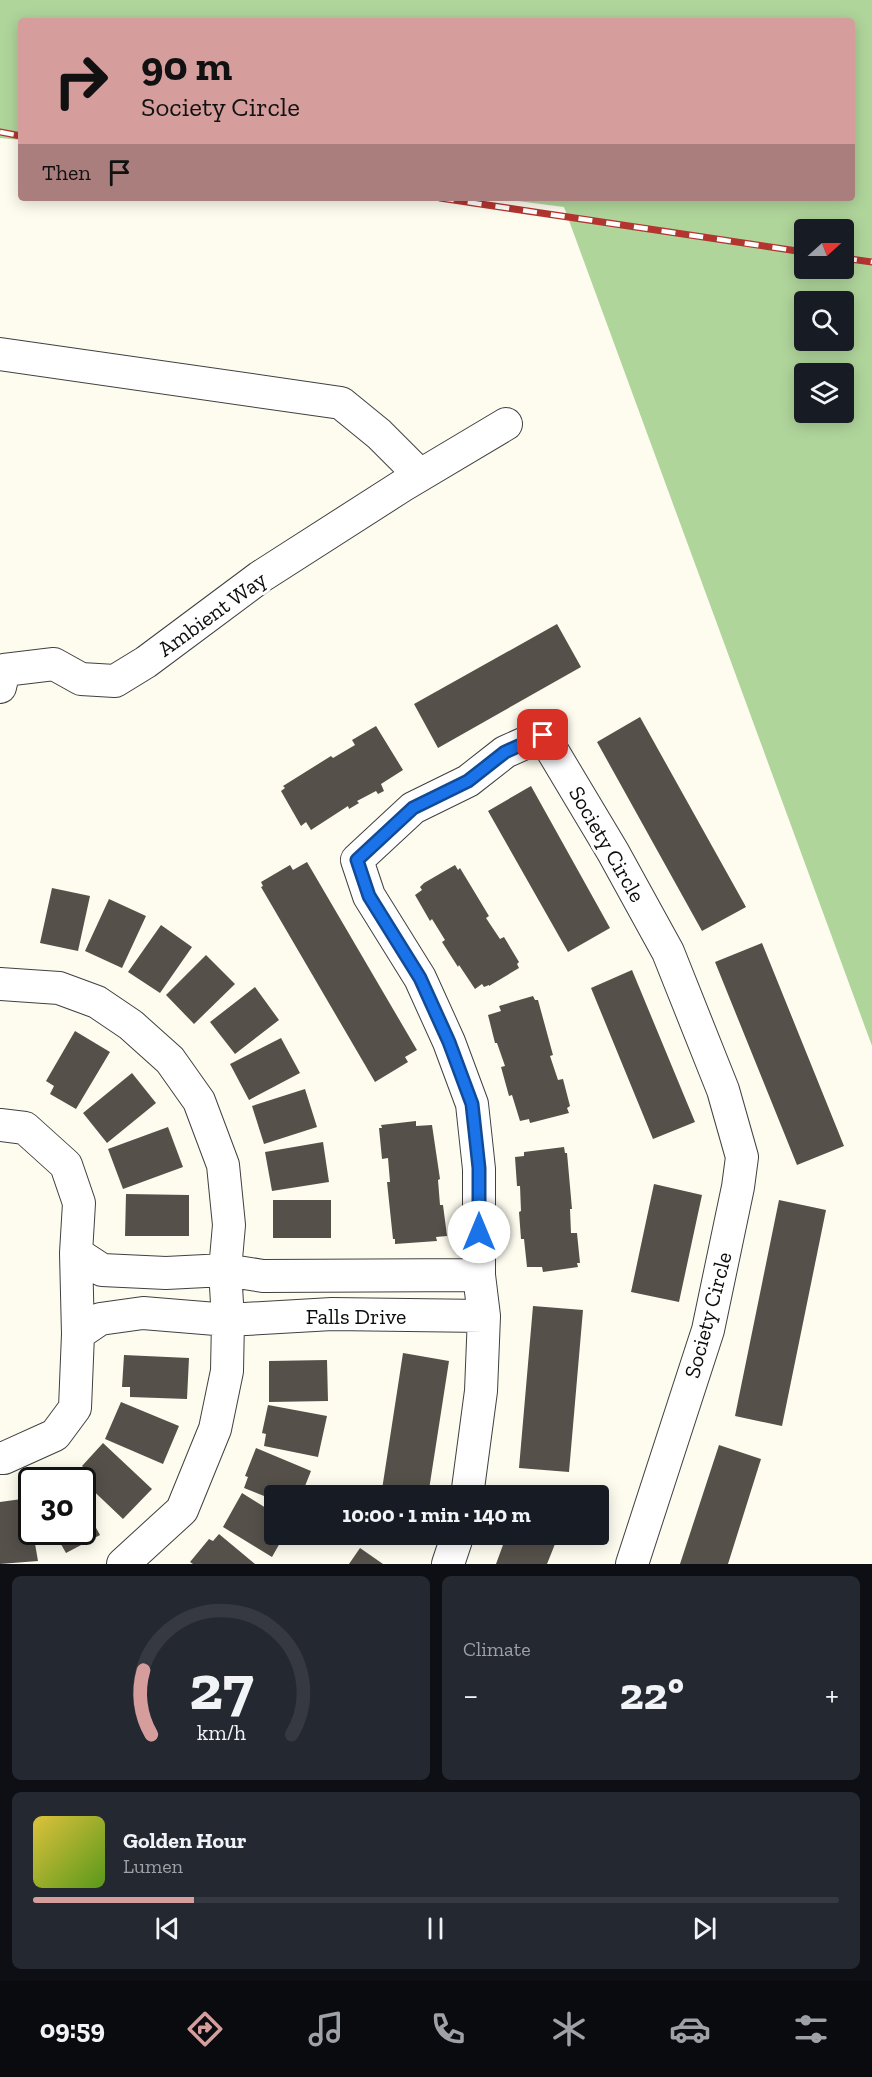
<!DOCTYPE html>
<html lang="en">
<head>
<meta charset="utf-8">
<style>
	body { margin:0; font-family:"Zilla Slab",serif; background:#242831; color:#f1f3f6; height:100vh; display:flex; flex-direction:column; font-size:22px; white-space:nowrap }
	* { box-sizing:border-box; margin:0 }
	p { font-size:20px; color:#9ea1a6 }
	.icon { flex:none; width:33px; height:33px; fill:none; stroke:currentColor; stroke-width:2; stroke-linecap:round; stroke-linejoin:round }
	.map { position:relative; height:1564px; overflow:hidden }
	.sheet { display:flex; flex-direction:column; gap:12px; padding:12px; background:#0d0f14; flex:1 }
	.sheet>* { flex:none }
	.top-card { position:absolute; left:18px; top:18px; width:837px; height:183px; border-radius:6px; box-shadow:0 3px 15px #0003; background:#d59e9d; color:#111; overflow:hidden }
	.needle { width:39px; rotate:69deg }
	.buttons { position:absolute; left:794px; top:219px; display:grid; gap:12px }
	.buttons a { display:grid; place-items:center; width:60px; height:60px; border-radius:6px; background:#171b24; box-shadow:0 3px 15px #0003; font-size:30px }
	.speed { position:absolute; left:18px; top:1467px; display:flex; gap:12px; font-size:30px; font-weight:700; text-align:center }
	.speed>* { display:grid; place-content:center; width:78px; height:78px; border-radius:50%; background:#171b24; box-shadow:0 3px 15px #0003; line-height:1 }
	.speed .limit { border:3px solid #111; border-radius:9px; background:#fff; color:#111 }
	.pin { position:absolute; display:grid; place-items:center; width:51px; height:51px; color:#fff; margin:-26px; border-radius:12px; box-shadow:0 3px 9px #0006 }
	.me { position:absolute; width:66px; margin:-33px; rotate:0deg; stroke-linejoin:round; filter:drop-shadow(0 0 4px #0008) }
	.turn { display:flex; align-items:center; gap:21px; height:126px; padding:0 24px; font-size:27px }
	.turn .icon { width:78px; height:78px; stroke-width:2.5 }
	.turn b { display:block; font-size:42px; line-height:51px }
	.then { display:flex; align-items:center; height:57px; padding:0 24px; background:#0003; gap:12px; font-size:22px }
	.big { font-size:45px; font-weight:800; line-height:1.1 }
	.sheet .card { flex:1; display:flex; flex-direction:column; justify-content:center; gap:9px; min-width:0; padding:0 21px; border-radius:9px; background:#242831 }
	.sheet .dial { align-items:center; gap:0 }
	.dial svg { height:156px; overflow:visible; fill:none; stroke:#363941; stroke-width:7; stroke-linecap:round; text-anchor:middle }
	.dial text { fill:#f1f3f6; stroke:none }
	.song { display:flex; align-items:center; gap:18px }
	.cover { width:72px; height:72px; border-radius:9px; background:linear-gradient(135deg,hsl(50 70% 55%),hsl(90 70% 35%)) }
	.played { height:6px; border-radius:3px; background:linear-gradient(90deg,#d59e9d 20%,#363941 20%) }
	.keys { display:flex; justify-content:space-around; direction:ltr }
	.heat { display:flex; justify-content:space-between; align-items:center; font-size:33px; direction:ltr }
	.sheet .tiles { flex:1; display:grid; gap:12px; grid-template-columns:1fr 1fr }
	.card:last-child { grid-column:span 2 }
	.trip { position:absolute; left:264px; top:1485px; width:345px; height:60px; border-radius:6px; background:#171b24; box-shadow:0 3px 15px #0003; font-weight:800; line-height:60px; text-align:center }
	.menu { display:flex; height:96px; justify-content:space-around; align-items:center; background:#090b0e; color:#9ea1a6 }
	.menu .icon { width:42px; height:42px }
	.menu .active { color:#d59e9d }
	.menu b { font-size:27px; color:#f1f3f6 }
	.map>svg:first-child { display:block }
	.forest { fill:#b0d59b; fill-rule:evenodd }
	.building { fill:#55504a }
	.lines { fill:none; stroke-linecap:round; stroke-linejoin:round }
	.street-casing { stroke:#404040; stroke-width:34 }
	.street { stroke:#fff; stroke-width:32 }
	.rail-casing { stroke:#b33530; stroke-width:7 }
	.rail { stroke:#fff; stroke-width:4.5; stroke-dasharray:14; stroke-linecap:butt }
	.route-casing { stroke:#114b97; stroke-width:15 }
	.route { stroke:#1a73e8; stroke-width:10 }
	.labels { text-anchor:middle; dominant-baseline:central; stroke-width:6; stroke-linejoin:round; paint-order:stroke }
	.street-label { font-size:22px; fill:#0d0d0d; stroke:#fff }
</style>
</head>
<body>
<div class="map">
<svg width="872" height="1564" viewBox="0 0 872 1564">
	<rect width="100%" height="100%" fill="#fefcef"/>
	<path class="forest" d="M0,0h872v1046l-308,-839 -70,-9h358v-177h-831v119l-21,-2zM804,230h39v38h-39zM804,302h39v38h-39zM804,374h39v38h-39z"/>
	<path class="building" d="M557,624l24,43 -143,81 -24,-44z
		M640,717l106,190 -44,24 -105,-189z
		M376,726l27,44 -22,14 3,7 -6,3 -2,-3 -19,10 2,2 -10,6 -1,-3 -37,24 -5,-8 -5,4 -20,-35 4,-3 -2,-2 48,-30 2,2 22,-13 -3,-5z
		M531,786l79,142 -42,24 -80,-141z
		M307,862l110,188 -12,7 3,5 -33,20 -114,-195 2,-1 -2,-4 29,-17 3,5z
		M455,865l3,5 2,-2 29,48 -3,2 14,21 4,-2 15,25 -2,2 2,4 -30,18v-1l-5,2 -2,-3 -7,5 -16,-24 -1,2 -16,-25 3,-2 -13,-21 -2,2 -15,-26 7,-5 -2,-3 4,-4z
		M52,888l38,8 -12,55 -38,-8z
		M109,899l37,17 -24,52 -37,-17z
		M161,925l31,22 -32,46 -32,-21z
		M762,943l82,203 -47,19 -82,-203z
		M206,955l29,29 -41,40 -28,-29z
		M632,970l63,152 -42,17 -62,-151z
		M255,987l24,33 -44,34 -25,-32z
		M533,996l2,4h3l15,55 -3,1 8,24 5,-1 7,27 -3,2 2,5 -39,10 -1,-4 -9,2 -8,-26 -3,1 -8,-29 4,-1 -8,-23h-2l-7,-28 13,-4 -2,-5z
		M75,1031l35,21 -34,57 -26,-15 4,-8 -8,-5z
		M281,1038l19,35 -51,27 -19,-36z
		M132,1073l24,30 -49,40 -24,-30z
		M305,1089l12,38 -53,17 -12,-38z
		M416,1121v5l16,-1 8,54 -2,1 2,25h3l4,31 -11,1 1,4 -42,3v-5h-2l-6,-57h3l-2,-24 -6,1 -3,-31h3l-1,-3z
		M168,1127l15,40 -60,22 -15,-40z
		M323,1142l6,40 -57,9 -7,-39z
		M564,1147l1,6h2l5,56h-2l1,24h6l3,30h-3l1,4 -35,5 -1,-5h-15l-3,-28h-3l-2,-27 2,-1 -1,-25h-3l-2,-29 9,-1v-4z
		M654,1184l48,11 -23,107 -48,-10z
		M126,1194l63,1v41h-64z
		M273,1200h58v38h-58z
		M779,1200l47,10 -44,216 -47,-10z
		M533,1306l50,4 -14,162 -50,-4z
		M403,1353l46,8 -21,135h-47z
		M124,1355l65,3 -2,41 -57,-2v-10h-8z
		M327,1360l1,41 -59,1v-41z
		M121,1402l58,24 -16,38 -58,-25z
		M268,1405l59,11 -9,41 -54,-11 2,-12 -4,-1z
		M103,1443l49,46 -29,30 -41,-39 7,-7 -7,-7z
		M719,1445l42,14 -33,105h-48z
		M256,1448l55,23 -10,25h-27v4l-30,-12 4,-11 -3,-1z
		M242,1493l32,20v21h11l-13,23 -49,-30z
		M29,1498l3,34h1l5,29 -38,3v-62z
		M82,1503l18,32 -34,18 -12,-21h28z
		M219,1534l36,30h-62l-3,-2 19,-23 4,2z
		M507,1534h52l-12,30h-51z
		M360,1548l23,16h-34z"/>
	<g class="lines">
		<defs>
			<path id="street" d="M0,354l341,49 38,31 41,41
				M0,687l4,-17 50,-6 27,15 34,2 31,-19 114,-85 142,-91 104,-62
				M0,984l59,4 38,14 34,23 39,35 29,41 24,64 6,60 -4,45 3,50 -1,51 -12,58 -33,81 -59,54
				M0,1125l25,3 41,37 13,38 -3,50 2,81 -3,74 -20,27 -51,23h-4
				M76,1253l26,17 64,3 59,-3 38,6 216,-1
				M78,1334l22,-15 43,-6 85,7 104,-6 152,2
				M467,1496l14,-105 3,-75 -5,-41v-106l-7,-65 -23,-62 -29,-64 -51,-82 -12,-36 56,-52 55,-27 37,-29 38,-17 70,117 55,100 55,138 19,67 -4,30 -30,143 -76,234
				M448,1564l10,-30"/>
		</defs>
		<use href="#street" class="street-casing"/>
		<use href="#street" class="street"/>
		<defs>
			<path id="rail" d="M0,132l21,4
				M440,198l364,54
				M843,258l29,4"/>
		</defs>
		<use href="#rail" class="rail-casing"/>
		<use href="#rail" class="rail"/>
	</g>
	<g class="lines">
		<defs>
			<path id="route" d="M479,1232v-64l-7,-64 -23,-62 -29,-64 -51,-82 -12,-36 56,-52 55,-27 37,-29 38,-17"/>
		</defs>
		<use href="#route" class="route-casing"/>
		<use href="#route" class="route"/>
	</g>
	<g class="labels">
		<g class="street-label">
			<text transform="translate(212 614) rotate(-36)">Ambient Way</text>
			<text transform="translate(607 844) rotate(60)">Society Circle</text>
			<text transform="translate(708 1315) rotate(-75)">Society Circle</text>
			<text x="356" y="1316">Falls Drive</text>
		</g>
	</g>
</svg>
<div class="buttons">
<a><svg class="needle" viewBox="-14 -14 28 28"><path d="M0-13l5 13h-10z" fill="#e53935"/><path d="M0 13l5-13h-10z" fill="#9ea1a6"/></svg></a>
<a><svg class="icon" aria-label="search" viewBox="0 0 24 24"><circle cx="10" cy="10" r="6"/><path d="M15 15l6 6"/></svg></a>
<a><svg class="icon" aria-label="layers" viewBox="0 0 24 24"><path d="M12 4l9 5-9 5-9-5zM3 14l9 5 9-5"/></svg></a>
</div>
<div class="speed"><div class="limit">30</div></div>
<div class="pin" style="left:543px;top:735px;background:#d93025"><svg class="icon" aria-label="arrive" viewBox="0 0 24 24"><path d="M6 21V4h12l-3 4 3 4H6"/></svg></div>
<svg class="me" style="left:479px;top:1232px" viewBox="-20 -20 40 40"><circle r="19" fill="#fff"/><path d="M0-13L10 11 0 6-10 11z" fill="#1a73e8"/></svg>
<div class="trip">10:00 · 1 min · 140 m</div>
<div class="top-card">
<div class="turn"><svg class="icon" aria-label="right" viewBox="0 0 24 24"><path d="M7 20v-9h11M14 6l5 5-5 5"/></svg><div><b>90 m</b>Society Circle</div></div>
<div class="then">Then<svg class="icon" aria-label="arrive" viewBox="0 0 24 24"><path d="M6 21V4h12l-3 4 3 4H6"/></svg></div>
</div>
</div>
<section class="sheet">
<div class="tiles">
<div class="card dial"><svg viewBox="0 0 100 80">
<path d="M14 69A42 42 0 1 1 86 69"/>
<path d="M14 69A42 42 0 0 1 10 36" stroke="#d59e9d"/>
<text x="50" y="56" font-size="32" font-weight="700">27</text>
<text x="50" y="72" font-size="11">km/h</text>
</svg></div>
<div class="card"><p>Climate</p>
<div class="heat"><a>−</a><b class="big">22°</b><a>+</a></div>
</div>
<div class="card">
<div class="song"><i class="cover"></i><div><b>Golden Hour</b><p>Lumen</p></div></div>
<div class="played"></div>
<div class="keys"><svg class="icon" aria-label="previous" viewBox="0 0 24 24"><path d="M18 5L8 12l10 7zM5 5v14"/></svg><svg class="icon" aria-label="pause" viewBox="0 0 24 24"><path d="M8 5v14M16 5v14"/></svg><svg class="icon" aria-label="next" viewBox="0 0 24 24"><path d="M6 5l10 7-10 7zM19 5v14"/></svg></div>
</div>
</div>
</section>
<nav class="menu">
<b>09:59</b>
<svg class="icon active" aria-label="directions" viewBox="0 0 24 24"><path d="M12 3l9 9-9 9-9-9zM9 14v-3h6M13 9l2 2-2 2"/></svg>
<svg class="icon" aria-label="music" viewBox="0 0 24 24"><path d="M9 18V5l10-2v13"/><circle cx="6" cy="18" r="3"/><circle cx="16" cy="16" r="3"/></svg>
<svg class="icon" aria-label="phone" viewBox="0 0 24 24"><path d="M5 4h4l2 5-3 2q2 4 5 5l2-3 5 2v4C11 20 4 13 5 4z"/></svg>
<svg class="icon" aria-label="climate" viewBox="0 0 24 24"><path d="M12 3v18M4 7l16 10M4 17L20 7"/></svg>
<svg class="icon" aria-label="car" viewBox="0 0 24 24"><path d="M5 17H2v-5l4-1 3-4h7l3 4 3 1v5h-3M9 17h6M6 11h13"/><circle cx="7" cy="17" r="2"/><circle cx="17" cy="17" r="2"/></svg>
<svg class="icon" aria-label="filters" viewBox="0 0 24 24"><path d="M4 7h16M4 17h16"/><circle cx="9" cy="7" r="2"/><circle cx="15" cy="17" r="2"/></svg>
</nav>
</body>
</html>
